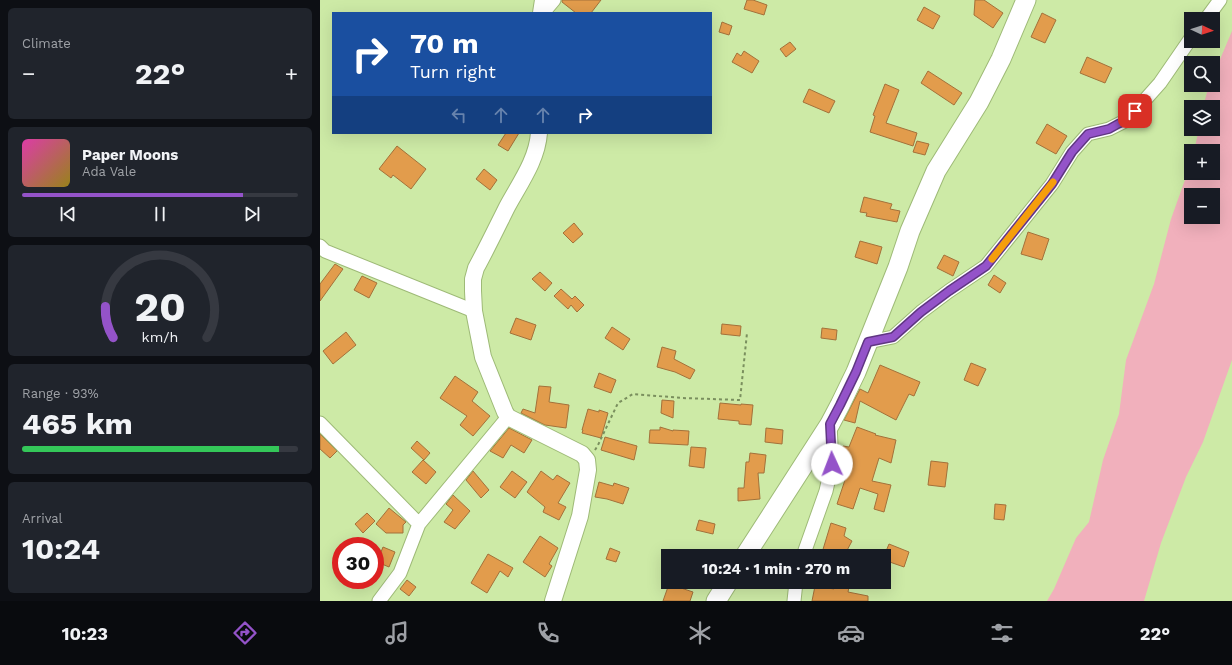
<!DOCTYPE html>
<html lang="en">
<head>
<meta charset="utf-8">
<style>
	body { margin:0; font-family:"Work Sans",sans-serif; background:#20242c; color:#f1f3f6; height:100vh; display:flex; flex-direction:column; font-size:15px; white-space:nowrap }
	* { box-sizing:border-box; margin:0 }
	p { font-size:13px; color:#9ea1a6 }
	.icon { flex:none; width:22px; height:22px; fill:none; stroke:currentColor; stroke-width:2; stroke-linecap:round; stroke-linejoin:round }
	.map { position:relative; flex:1; overflow:hidden }
	.side { display:flex; flex-direction:column; gap:8px; padding:8px; background:#0d0f14; width:320px }
	.side>* { flex:none }
	.guide { position:absolute; left:12px; top:12px; width:380px; height:122px; border-radius:0px; box-shadow:0 4px 16px #0002; background:#1a4fa0; color:#fff; overflow:hidden }
	.needle { width:26px; rotate:94deg }
	.fabs { position:absolute; left:864px; top:12px; display:grid; gap:8px }
	.fabs a { display:grid; place-items:center; width:36px; height:36px; border-radius:0px; background:#171b24; box-shadow:0 4px 16px #0002; font-size:20px }
	.speed { position:absolute; left:12px; top:537px; display:flex; gap:8px; font-size:20px; font-weight:700; text-align:center }
	.speed>* { display:grid; place-content:center; width:52px; height:52px; border-radius:50%; background:#171b24; box-shadow:0 4px 16px #0002; line-height:1 }
	.speed .limit { border:6px solid #d22; background:#fff; color:#111 }
	.pin { position:absolute; display:grid; place-items:center; width:34px; height:34px; color:#fff; margin:-17px; border-radius:8px; box-shadow:0 2px 6px #0006 }
	.me { position:absolute; width:44px; margin:-22px; rotate:358deg; stroke-linejoin:round; filter:drop-shadow(0 0 3px #0008) }
	.turn { display:flex; align-items:center; gap:14px; height:84px; padding:0 12px; font-size:18px }
	.turn .icon { width:52px; height:52px; stroke-width:2.5 }
	.turn b { display:block; font-size:28px; line-height:34px }
	.lanes { display:flex; align-items:center; height:38px; padding:0 12px; background:#0003; justify-content:center; gap:20px; direction:ltr }
	.lanes .off { opacity:.35 }
	.big { font-size:30px; font-weight:700; line-height:1.1 }
	.side .widget { flex:1; display:flex; flex-direction:column; justify-content:center; gap:6px; min-width:0; padding:0 14px; border-radius:6px; background:#20242c }
	.side .dial { align-items:center; gap:0 }
	.dial svg { height:104px; overflow:visible; fill:none; stroke:#363941; stroke-width:7; stroke-linecap:round; text-anchor:middle }
	.dial text { fill:#f1f3f6; stroke:none }
	.song { display:flex; align-items:center; gap:12px }
	.cover { width:48px; height:48px; border-radius:6px; background:linear-gradient(135deg,hsl(320 70% 55%),hsl(50 70% 35%)) }
	.played { height:4px; border-radius:2px; background:linear-gradient(90deg,#9453c9 80%,#363941 80%) }
	.keys { display:flex; justify-content:space-around; direction:ltr }
	.heat { display:flex; justify-content:space-between; align-items:center; font-size:22px; direction:ltr }
	.charge { height:6px; border-radius:3px; background:linear-gradient(90deg,#34c759 93%,#363941 0) }
	.trip { position:absolute; left:341px; top:549px; width:230px; height:40px; border-radius:0px; background:#171b24; box-shadow:0 4px 16px #0002; font-weight:700; line-height:40px; text-align:center }
	.menu { display:flex; height:64px; justify-content:space-around; align-items:center; background:#090b0e; color:#9ea1a6 }
	.menu .icon { width:28px; height:28px }
	.menu .on { color:#9453c9 }
	.menu b { font-size:18px; color:#f1f3f6 }
	main { display:flex; flex:1; min-height:0 }
	.map>svg:first-child { display:block }
	.green { fill:#f1b0bc; fill-rule:evenodd }
	.building { fill:#e29c4c; stroke:#a3713a }
	.lines { fill:none; stroke-linecap:round; stroke-linejoin:round }
	.minor-casing { stroke:#9eba77; stroke-width:15 }
	.tertiary-casing { stroke:#9eba77; stroke-width:18 }
	.secondary-casing { stroke:#9eba77; stroke-width:21 }
	.path { stroke:#7a8f5e; stroke-width:2; stroke-dasharray:3 3; stroke-linecap:butt }
	.minor { stroke:#fff; stroke-width:13 }
	.tertiary { stroke:#fff; stroke-width:16 }
	.secondary { stroke:#fff; stroke-width:19 }
	.route-casing { stroke:#603683; stroke-width:10 }
	.route { stroke:#9453c9; stroke-width:7 }
	.slow { stroke:#f59e0b; stroke-width:7 }
</style>
</head>
<body>
<main>
<section class="side">
<div class="widget"><p>Climate</p>
<div class="heat"><a>−</a><b class="big">22°</b><a>+</a></div>
</div>
<div class="widget">
<div class="song"><i class="cover"></i><div><b>Paper Moons</b><p>Ada Vale</p></div></div>
<div class="played"></div>
<div class="keys"><svg class="icon" aria-label="previous" viewBox="0 0 24 24"><path d="M18 5L8 12l10 7zM5 5v14"/></svg><svg class="icon" aria-label="pause" viewBox="0 0 24 24"><path d="M8 5v14M16 5v14"/></svg><svg class="icon" aria-label="next" viewBox="0 0 24 24"><path d="M6 5l10 7-10 7zM19 5v14"/></svg></div>
</div>
<div class="widget dial"><svg viewBox="0 0 100 80">
<path d="M14 69A42 42 0 1 1 86 69"/>
<path d="M14 69A42 42 0 0 1 8 45" stroke="#9453c9"/>
<text x="50" y="56" font-size="32" font-weight="700">20</text>
<text x="50" y="72" font-size="11">km/h</text>
</svg></div>
<div class="widget"><p>Range · 93%</p><b class="big">465 km</b><div class="charge"></div></div>
<div class="widget"><p>Arrival</p><b class="big">10:24</b></div>
</section>
<div class="map">
<svg width="912" height="601" viewBox="0 0 912 601">
	<rect width="100%" height="100%" fill="#cdeaa6"/>
	<path class="green" d="M912,31v329l-29,82 -17,35 -25,66 -17,58h-97l7,-12 22,-51 13,-16 14,-62 16,-46 7,-54 28,-76 17,-65 20,-56v10h22v-22h-19l5,-22h14v-22h-10l6,-22h4v-9zM871,195h22v22h-22z"/>
	<path class="building" d="M242,0h39l-10,13h-15l-14,-11z
		M427,0h6l14,5 -3,10 -20,-6z
		M655,0h9l19,13 -10,15 -19,-13z
		M604,7l16,9 -7,13 -16,-9z
		M722,13l14,7 -11,23 -14,-6z
		M402,22l10,4 -3,9 -10,-3z
		M470,42l6,7 -10,8 -6,-8z
		M424,51l15,10 -7,12 -20,-11 5,-9 4,3z
		M767,57l25,11 -7,15 -25,-10z
		M608,71l34,22 -8,12 -33,-22z
		M565,84l14,6 -13,33 31,10 -4,13 -43,-14 5,-16 -2,-1z
		M489,89l26,12 -6,12 -26,-11z
		M727,124l20,12 -11,18 -20,-11z
		M186,133h13l-11,18 -10,-6z
		M597,141l12,3 -4,11 -12,-3z
		M77,146l29,23 -15,20 -18,-14 -2,3 -12,-9z
		M164,169l13,11 -7,10 -14,-11z
		M544,197l28,7 -2,5 10,2 -3,11 -31,-6 1,-3 -7,-1z
		M254,223l9,11 -10,9 -10,-10z
		M708,232l21,7 -7,21 -21,-6z
		M540,241l22,6 -5,17 -22,-7z
		M624,255l15,7 -6,14 -16,-8z
		M15,264l8,5 -23,32v-17z
		M220,272l12,11 -7,8 -13,-12z
		M674,275l12,8 -6,10 -12,-8z
		M42,276l15,7 -8,15 -15,-8z
		M241,289l11,10 3,-3 9,9 -7,7 -6,-7 -3,4 -14,-13z
		M196,318l20,7 -5,15 -21,-7z
		M402,324l19,2 -1,10 -19,-2z
		M292,327l18,12 -7,11 -18,-12z
		M502,328l15,2 -1,10 -15,-2z
		M26,332l10,13 -23,19 -10,-13z
		M342,347l14,4 -2,8 21,11 -5,9 -15,-7 -18,-5z
		M651,363l15,6 -8,17 -14,-6z
		M560,365l40,17 -6,14 -5,-2 -13,26 -36,-19 -5,22 -11,-3 16,-31 8,4z
		M279,373l17,7 -5,13 -17,-6z
		M135,376l23,16 -6,9 18,15 -17,20 -13,-11 7,-9 -27,-18z
		M219,386l12,1 -2,15 20,3 -3,23 -21,-3 -24,-12 2,-4 12,4z
		M342,400l12,1 -1,17 -12,-5z
		M400,403l21,2v-1l12,1 -2,20 -12,-1v-3l-21,-2z
		M268,409l11,3v-2l9,3 -7,25 -19,-5 1,-3h-1z
		M340,427l13,4v-1l16,1 -1,14 -39,-2 1,-13h10z
		M537,427l19,7 -1,1 21,5 -5,23 -12,-5 -7,23 19,4 -7,27 -10,-3 4,-15 -18,-6 -7,21 -16,-5 10,-30 -9,-2 3,-9 -1,-1v-3l3,-13 6,1z
		M189,428l23,12 -8,13 -13,-8 -8,13 -13,-7z
		M446,428l17,2 -1,14 -17,-2z
		M0,434l17,17 -7,7 -10,-9z
		M285,437l32,9 -3,14 -33,-10z
		M97,441l13,12 -6,7 -13,-12z
		M371,447l15,1 -2,20 -15,-2z
		M430,453l16,2 -2,18h-6l2,26 -22,2v-13h6l2,-26h3z
		M103,460l13,12 -10,12 -14,-12z
		M611,461l17,2 -3,24 -17,-2z
		M153,471l16,19 -8,8 -15,-18z
		M192,471l15,11 -12,16 -15,-11z
		M221,471l12,9 4,-5 13,8 -12,20 8,4 -7,13 -16,-8 2,-5 -18,-15z
		M279,482l14,4 1,-3 15,5 -6,16 -16,-5 -12,-2z
		M133,495l17,16 -15,18 -11,-7 9,-12 -7,-6z
		M675,504l11,1 -2,15 -10,-1z
		M69,508l17,14 -3,3v8h-17l-10,-9z
		M47,513l8,8 -12,12 -8,-9z
		M379,520l16,4 -2,10 -17,-4z
		M511,523l15,5 -2,8 8,5 -8,15h-23z
		M220,536l18,12 -9,16 3,2 -7,11 -22,-15z
		M569,544l20,8 -5,15 -20,-7v-4z
		M63,547l12,5 -6,15 -12,-5z
		M290,548l10,4 -4,10 -10,-3z
		M168,554l25,14 -5,9 -8,-6 -13,22 -16,-10z
		M87,580l9,7 -7,9 -9,-7z
		M515,582h15l-2,10 20,4v5h-56l3,-15 19,3z
		M349,584l24,8 -3,9h-27z"/>
	<g class="lines">
		<defs>
			<path id="minor" d="M223,13l11,-13
				M886,19l14,-19
				M0,246l5,5 149,60
				M548,342l25,-5 28,-25 28,-21 37,-25 66,-82 20,-32 16,-18 21,-5 18,-9 33,-37 31,-45
				M0,423l99,101 89,-107
				M483,556l23,-65 6,-27 -2,-40
				M59,601l21,-28 19,-49
				M474,601l2,-19"/>
			<path id="tertiary" d="M221,13l2,-13
				M219,133c-2,27 -19,50 -32,74 -10,20 -20,41 -31,61l-3,11v12l1,20 9,46 22,55 3,5 74,37 5,6 1,10 -8,46 -27,85"/>
			<path id="secondary" d="M425,556l85,-132 10,-19 16,-33 42,-105 12,-36 26,-60 43,-69 22,-43 25,-59
				M396,601l12,-19"/>
		</defs>
		<use href="#minor" class="minor-casing"/>
		<use href="#tertiary" class="tertiary-casing"/>
		<use href="#secondary" class="secondary-casing"/>
		<path class="path" d="M275,450l3,-5 20,-42 15,-9 49,4 58,2 7,-67"/>
		<use href="#minor" class="minor"/>
		<use href="#tertiary" class="tertiary"/>
		<use href="#secondary" class="secondary"/>
	</g>
	<g class="lines">
		<defs>
			<path id="route" d="M512,464l-2,-40 10,-19 16,-33 12,-30 25,-5 28,-25 28,-21 37,-25 66,-82 20,-32 16,-18 21,-5 9,-5 9,-4 8,-9"/>
		</defs>
		<use href="#route" class="route-casing"/>
		<use href="#route" class="route"/>
		<path class="slow" d="M672,259l61,-77"/>
	</g>
</svg>
<div class="fabs">
<a><svg class="needle" viewBox="-14 -14 28 28"><path d="M0-13l5 13h-10z" fill="#e53935"/><path d="M0 13l5-13h-10z" fill="#9ea1a6"/></svg></a>
<a><svg class="icon" aria-label="search" viewBox="0 0 24 24"><circle cx="10" cy="10" r="6"/><path d="M15 15l6 6"/></svg></a>
<a><svg class="icon" aria-label="layers" viewBox="0 0 24 24"><path d="M12 4l9 5-9 5-9-5zM3 14l9 5 9-5"/></svg></a>
<a>+</a>
<a>−</a>
</div>
<div class="speed"><div class="limit">30</div></div>
<div class="pin" style="left:815px;top:111px;background:#d93025"><svg class="icon" aria-label="arrive" viewBox="0 0 24 24"><path d="M6 21V4h12l-3 4 3 4H6"/></svg></div>
<svg class="me" style="left:512px;top:464px" viewBox="-20 -20 40 40"><circle r="19" fill="#fff"/><path d="M0-13L10 11 0 6-10 11z" fill="#9453c9"/></svg>
<div class="trip">10:24 · 1 min · 270 m</div>
<div class="guide">
<div class="turn"><svg class="icon" aria-label="right" viewBox="0 0 24 24"><path d="M7 20v-9h11M14 6l5 5-5 5"/></svg><div><b>70 m</b>Turn right</div></div>
<div class="lanes"><svg class="icon off" aria-label="left" viewBox="0 0 24 24"><path d="M17 20v-9H6M10 6l-5 5 5 5"/></svg><svg class="icon off" aria-label="ahead" viewBox="0 0 24 24"><path d="M12 20V5M6 11l6-6 6 6"/></svg><svg class="icon off" aria-label="ahead" viewBox="0 0 24 24"><path d="M12 20V5M6 11l6-6 6 6"/></svg><svg class="icon" aria-label="right" viewBox="0 0 24 24"><path d="M7 20v-9h11M14 6l5 5-5 5"/></svg></div>
</div>
</div>
</main>
<nav class="menu">
<b>10:23</b>
<svg class="icon on" aria-label="directions" viewBox="0 0 24 24"><path d="M12 3l9 9-9 9-9-9zM9 14v-3h6M13 9l2 2-2 2"/></svg>
<svg class="icon" aria-label="music" viewBox="0 0 24 24"><path d="M9 18V5l10-2v13"/><circle cx="6" cy="18" r="3"/><circle cx="16" cy="16" r="3"/></svg>
<svg class="icon" aria-label="phone" viewBox="0 0 24 24"><path d="M5 4h4l2 5-3 2q2 4 5 5l2-3 5 2v4C11 20 4 13 5 4z"/></svg>
<svg class="icon" aria-label="climate" viewBox="0 0 24 24"><path d="M12 3v18M4 7l16 10M4 17L20 7"/></svg>
<svg class="icon" aria-label="car" viewBox="0 0 24 24"><path d="M5 17H2v-5l4-1 3-4h7l3 4 3 1v5h-3M9 17h6M6 11h13"/><circle cx="7" cy="17" r="2"/><circle cx="17" cy="17" r="2"/></svg>
<svg class="icon" aria-label="filters" viewBox="0 0 24 24"><path d="M4 7h16M4 17h16"/><circle cx="9" cy="7" r="2"/><circle cx="15" cy="17" r="2"/></svg>
<b>22°</b>
</nav>
</body>
</html>
